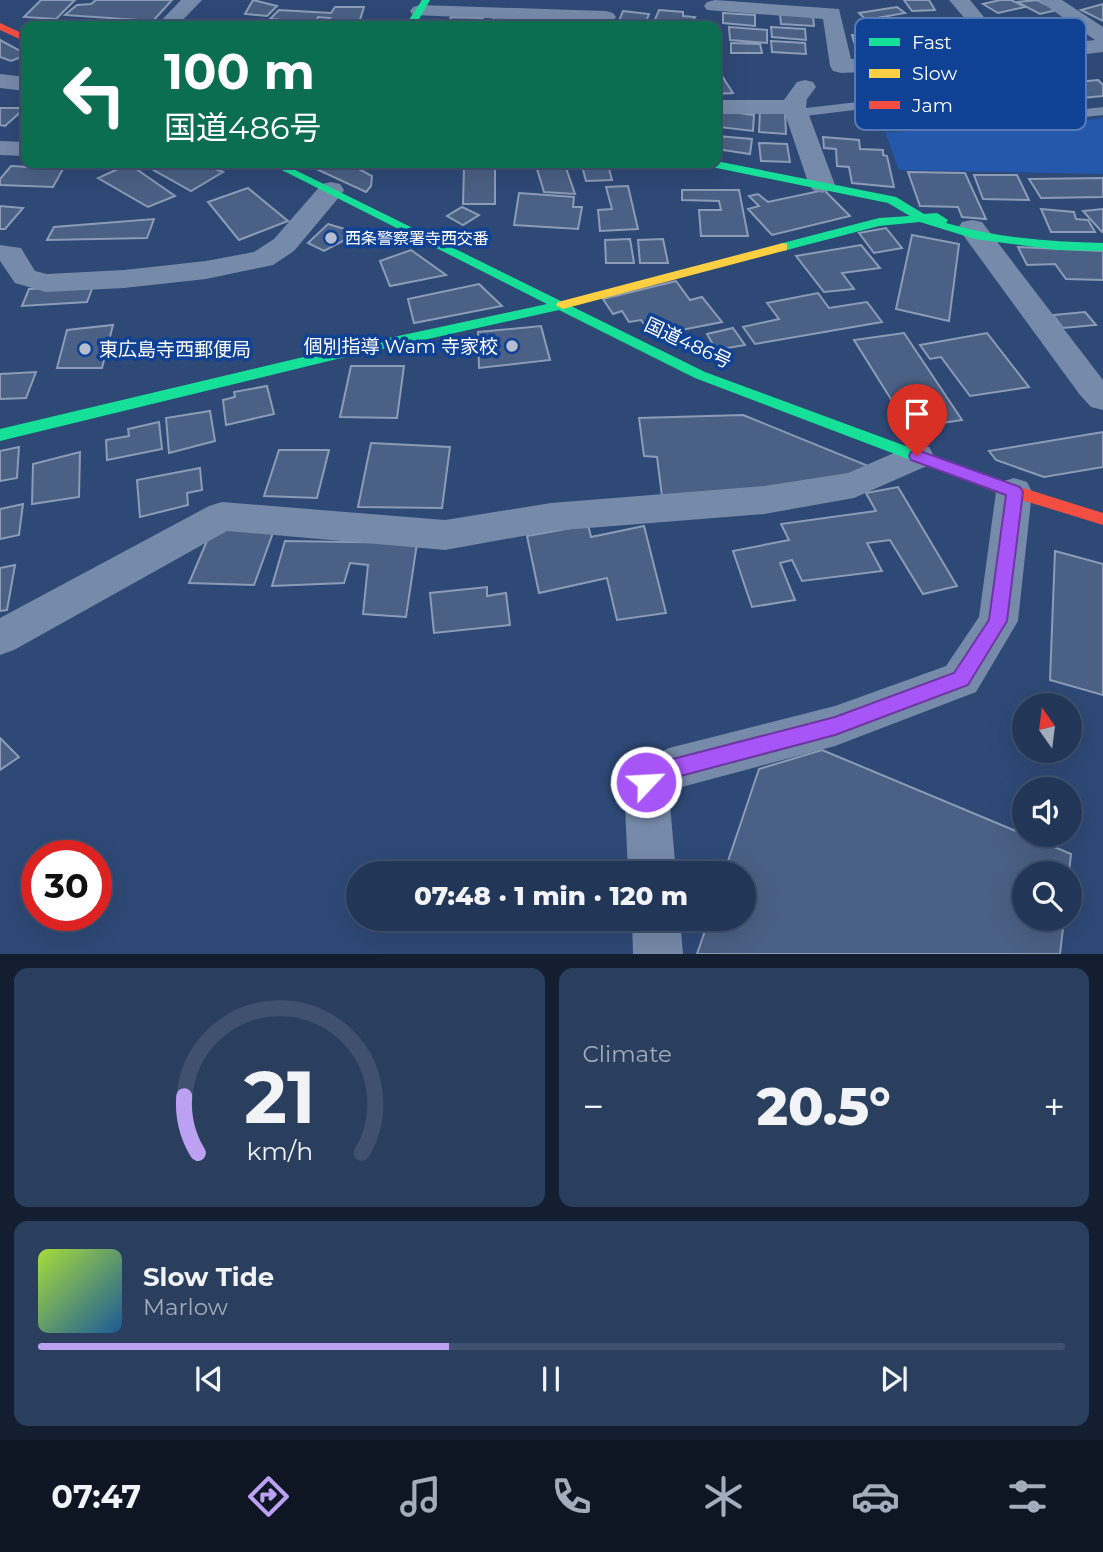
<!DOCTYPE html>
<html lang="en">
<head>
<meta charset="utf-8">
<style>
	body { margin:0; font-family:Montserrat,"Noto Sans JP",sans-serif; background:#2a3f5e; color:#f1f3f6; height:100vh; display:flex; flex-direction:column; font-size:26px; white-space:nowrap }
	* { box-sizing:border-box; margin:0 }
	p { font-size:23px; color:#a2acba }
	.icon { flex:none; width:38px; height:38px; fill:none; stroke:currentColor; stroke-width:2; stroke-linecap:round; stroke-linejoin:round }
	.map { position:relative; height:954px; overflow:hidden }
	.sheet { display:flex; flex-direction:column; gap:14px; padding:14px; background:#131e30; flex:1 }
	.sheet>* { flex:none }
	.guide { position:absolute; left:21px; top:21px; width:700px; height:147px; border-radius:14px; box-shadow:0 7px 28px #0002,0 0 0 2px #3f516e; background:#0b6e4f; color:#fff; overflow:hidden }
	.needle { width:46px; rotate:346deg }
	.fabs { position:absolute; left:1012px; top:693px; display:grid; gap:14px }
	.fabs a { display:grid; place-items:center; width:70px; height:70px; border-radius:50%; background:#223758; box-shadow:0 7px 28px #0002,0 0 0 2px #3f516e; font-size:35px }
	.speed { position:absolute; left:21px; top:840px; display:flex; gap:14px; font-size:35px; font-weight:700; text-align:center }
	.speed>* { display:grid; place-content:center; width:91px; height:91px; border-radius:50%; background:#223758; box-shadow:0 7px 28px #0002,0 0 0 2px #3f516e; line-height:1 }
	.speed .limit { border:10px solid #d22; background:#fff; color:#111 }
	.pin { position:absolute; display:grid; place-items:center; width:60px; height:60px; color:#fff; margin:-72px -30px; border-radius:50% 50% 50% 0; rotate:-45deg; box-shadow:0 0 7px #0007 }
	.pin .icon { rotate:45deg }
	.me { position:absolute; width:77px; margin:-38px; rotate:65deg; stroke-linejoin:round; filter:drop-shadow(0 0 5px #0008) }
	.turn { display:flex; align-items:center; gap:24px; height:147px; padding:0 28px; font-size:32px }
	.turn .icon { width:91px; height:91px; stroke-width:2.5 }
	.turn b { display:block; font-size:49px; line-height:60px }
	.big { font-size:52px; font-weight:800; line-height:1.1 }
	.sheet .tile { flex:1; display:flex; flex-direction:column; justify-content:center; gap:10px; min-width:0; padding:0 24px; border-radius:14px; background:#2a3f5e }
	.sheet .dial { align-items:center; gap:0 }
	.dial svg { height:182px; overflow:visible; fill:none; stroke:#3f516e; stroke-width:7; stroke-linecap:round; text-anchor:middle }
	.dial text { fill:#f1f3f6; stroke:none }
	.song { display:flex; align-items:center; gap:21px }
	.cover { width:84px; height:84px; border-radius:10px; background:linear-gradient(135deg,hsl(80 70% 55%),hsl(210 70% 35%)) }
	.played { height:7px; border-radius:4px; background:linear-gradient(90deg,#bca0f2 40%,#3f516e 40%) }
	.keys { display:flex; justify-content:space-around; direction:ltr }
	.heat { display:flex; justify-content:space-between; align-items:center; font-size:38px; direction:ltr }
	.sheet .tiles { flex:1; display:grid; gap:14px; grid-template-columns:1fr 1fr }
	.tile:last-child { grid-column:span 2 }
	.trip { position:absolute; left:346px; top:861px; width:410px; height:70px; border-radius:35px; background:#223758; box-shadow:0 7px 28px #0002,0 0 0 2px #3f516e; font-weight:800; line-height:70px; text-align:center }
	.tabs { display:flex; height:112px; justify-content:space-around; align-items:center; background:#0e1623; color:#a2acba }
	.tabs .icon { width:49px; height:49px }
	.tabs .active { color:#bca0f2 }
	.tabs b { font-size:32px; color:#f1f3f6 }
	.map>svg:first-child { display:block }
	.green { fill:#2358ac }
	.building { fill:#4a6084; stroke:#8c9cb6; stroke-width:2 }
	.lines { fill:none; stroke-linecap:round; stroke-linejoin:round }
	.lane { fill:#768aa9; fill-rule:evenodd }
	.street { fill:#768aa9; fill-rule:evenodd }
	.fast { fill:#16e098; fill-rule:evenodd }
	.slow { fill:#ffcf43; fill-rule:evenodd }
	.jam { fill:#f24e42; fill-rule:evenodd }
	.route { fill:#a855f7; stroke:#6d37a1; stroke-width:2 }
	.poi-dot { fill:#b6bfcf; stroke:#0f4195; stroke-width:2.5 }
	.labels { text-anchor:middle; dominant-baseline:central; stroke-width:7; stroke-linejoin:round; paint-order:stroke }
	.far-poi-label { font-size:16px; fill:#fff; stroke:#0f4195; text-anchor:start }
	.street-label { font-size:19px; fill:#fff; stroke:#0f4195 }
	.poi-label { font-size:19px; fill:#fff; stroke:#0f4195; text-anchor:end }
	.key { fill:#0f4195; stroke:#577ab5; stroke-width:2 }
	.key-label { font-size:19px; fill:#fff }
</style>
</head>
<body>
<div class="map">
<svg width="1103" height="954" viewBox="0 0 1103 954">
	<rect width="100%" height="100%" fill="#2e4976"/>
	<path class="green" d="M1103,118v56l-204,-4 -14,-38 137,-5z"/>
	<path class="building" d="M41,0h34l-19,19 -32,-2z
		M96,0h76l-19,21 -88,-6 12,-10 14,-1z
		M253,0l24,6 -10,10 -22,-2z
		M904,0h25l6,10 -23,1z
		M1000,0h11l14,7 -27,6 -15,-9z
		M1037,0l20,10 -17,4 -23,-12z
		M1103,4v17l-22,-11z
		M335,7h29l-6,19h-32l4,-8 -12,-1 -2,6 -46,-4 9,-9 52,3z
		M897,7l8,6 -39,7 -7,-7z
		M659,10l24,2v4l12,1 -5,9 -37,-2z
		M623,11l26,3 -4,10 -26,-3z
		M723,13l32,2v11l-32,-3z
		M780,14l33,2 1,10 -33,-2z
		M451,17l32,1 -2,8h-34z
		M494,17l32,1 -2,8h-33z
		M539,20l33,1 -2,5h-33z
		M575,21l32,2v3h-33z
		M729,27l38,3v13l-37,-3z
		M771,27l34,2 1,11 -34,-3z
		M852,35l24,1 3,10 -24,-1z
		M0,40l26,14v1l-15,6 -11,-4z
		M771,41l34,2 1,11 -34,-2z
		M731,43l29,1 2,9h-31z
		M716,68h1l16,25 -17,1z
		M1098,80l5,5v11l-95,9 -16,-15z
		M0,108h25l-20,18 -5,-1z
		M760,110l25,2 1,22 -27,-2z
		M723,111l31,4 -1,16 -34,-4z
		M717,136l35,3 -2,15 -34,-5z
		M823,137l36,3 1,9 23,1v5l4,1 7,31 -42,-4 -3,-16 -12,-1 -1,-17 -12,-1z
		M759,143l28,1 3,18 -29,-1z
		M141,163h59l23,9 -32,19z
		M323,163h25l24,13 -1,10 -5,6 -52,-24z
		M129,164l46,32 -27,11 -50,-29z
		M565,165l10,29 -31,-2 -7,-23z
		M608,165l4,15 -26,1 -4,-15z
		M11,166l52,3 -10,18 -53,-2v-6z
		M464,167h31v37h-32z
		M908,172l57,1 21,46 -24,-2 -4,-10 -38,-1z
		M974,175h43l12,25 -46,-1z
		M1103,178v19l-62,1 -12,-19z
		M628,186l10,43 -38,2 -2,-21 14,-1 -6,-22z
		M248,188l40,33 -49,19 -31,-38z
		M682,190h57l9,46h-47l-2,-26h22l-2,-9 -37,-1z
		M824,190l26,26 -78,19 -24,-26 11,-3 -10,-10 9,-2 10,8z
		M519,193l55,4 -1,10h9l-4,22 -64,-4z
		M0,206l23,2 -18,21h-5z
		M462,207l17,8 -16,10 -16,-9z
		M1041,209l33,3 2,7 12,1 7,12h-44z
		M1103,209v23h-1l-19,-21z
		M154,219l-7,19 -100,2 7,-13z
		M328,224l30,9 -34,18 -16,-8z
		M886,228l16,20 -28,5 -15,-20z
		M912,235l47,9 -10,77 -53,-12z
		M630,239l4,24h-28l-1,-23z
		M663,239l5,24h-28l-2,-23z
		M861,245l19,23 -38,5 12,16 -30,3 -28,-36z
		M1018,247l85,4v29l-37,-1 -11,-15 -28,1z
		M411,250l35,25 -56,11 -10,-25z
		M676,281l14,19 12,-3 20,25 -61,12 -5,-5 -7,2 -8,-11 -12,2 -7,-11 -9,3 -10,-15z
		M479,284l23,22 -88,17 -6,-24z
		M93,286l-6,16 -65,4 7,-17z
		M818,293l11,15 38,-6 15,20 -127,22 -12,-17 36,-8 -12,-16z
		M1085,312l11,13 -33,3 -10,-13z
		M113,325l-11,43h-45l10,-38z
		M541,326l9,34 -71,8 -1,-36z
		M733,328l12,17 -29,5 -9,-16z
		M904,333l58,87 -53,8 -55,-88z
		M987,333l42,54 -59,9 -29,-39 -11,2 -10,-14z
		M351,366h53l-7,52 -57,-1z
		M36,372l-10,26 -26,1v-25z
		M267,386l7,28 -48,11 -3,-25 12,-3 -1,-5z
		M210,411l5,30 -46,12 -3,-35z
		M743,415l123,50 -1,6 -91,23 -112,2 -5,-39 -13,-1 -5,-38z
		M159,422l3,27 -55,11 -1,-20 23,-4 -1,-7z
		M1103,432v35l-59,10 -48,-17 -7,-9z
		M371,443l79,4 -8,61 -84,-1z
		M19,447l-2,31 -17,3v-30z
		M279,450h50l-12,48 -53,-2z
		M80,452l-1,45 -47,7 1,-40z
		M200,468l2,22 -15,3 1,12 -48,12 -3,-37z
		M898,487l59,99 -34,8 -33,-54 -23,3 15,28 -80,10 -10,-21 -12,3 15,37 -43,7 -19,-56 56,-11 -8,-16 95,-13 -10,-18z
		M23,504l-4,31 -19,4v-30z
		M588,525l3,12 53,-11 22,87 -49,7 -10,-42 -68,15 -12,-57z
		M212,529l62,1 -20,55 -65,-2z
		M285,541l132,2 -11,74 -43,-3 5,-49 -18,-2 -6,20 -72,3z
		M1055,551l48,13v131l-53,-15z
		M15,565l-8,45 -7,1v-43z
		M487,587v9l19,-3 4,32 -76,8 -4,-40z
		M0,738l19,19 -19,13z
		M822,750l249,104 -2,19h-45v46h40l-4,35h-363l12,-35h35v-46h-20l35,-104z"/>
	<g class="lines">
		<path class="lane" d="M980,88l34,29 89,-10v8l-92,10 -34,-30 -180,22 -6,-4 6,-4z"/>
		<path class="street" d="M181,0h21l-25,26h-21z
			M715,0l124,9 12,50 128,-6 116,-13 -57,-40h24l41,27v25l-124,15 -138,6 -8,-2 -3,-5 -7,-47 -116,-9 -3,-4 3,-4z
			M949,0h21l14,17 -3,4h-14z
			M420,5l186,6 7,2 3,4 -3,4 -7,2 -193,-8 -3,-4 3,-4z
			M0,74l26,3v14l-26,-3z
			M805,80l8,2 3,5 -9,12 -1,8 29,78 -4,5 -9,3 -9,-3 -4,-5 -24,-71h-69v-14h68l13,-18z
			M0,141l26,1v14l-26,-1z
			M331,182l9,2 4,6 -4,6 -46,55 -21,14 -67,14 -82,9 -78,4 -31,-9 -15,-22v-16l21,3 14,23 12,3 77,-4 82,-9 48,-9 20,-13 48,-55z
			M972,220l10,2 121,158v30l-12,-3 -11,-12 -122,-167 4,-6z
			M917,443l12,4 5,9 -5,9 -75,33 -90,16 -213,17 -106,19 -218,-19 -213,119 -14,5v-37l209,-112 13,-4 223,18 106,-17 213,-17 84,-13z
			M1014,478l13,4 5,10 -14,129 -42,71 -141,54 -157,42 -9,5 7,80h-48l-4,-91 6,-15 39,-19 166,-42 111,-40 33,-49 17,-125 5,-10z
			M632,919h48l3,35h-50z"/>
		<path class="fast" d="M422,0h8l-15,26h-10z
			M716,161l180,36 28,17 13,-1 11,7 -2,3c51,15 104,19 157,20v8l-45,-1 -83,-11 -55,-17 -41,4 -96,25 -4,-1v-6l100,-26 31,-2 -22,-13 -181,-37 -6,-3z
			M268,163h13l424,209 244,90 2,4 -2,4h-12l-242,-92 -136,-68 -226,50 -333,81v-12l333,-79 214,-46z"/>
		<path class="slow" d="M783,243l4,1v6l-224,59 -7,-4 2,-3z"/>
		<path class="jam" d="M0,23l26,12v7l-26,-12z
			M943,460l64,23 96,30v12l-107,-33 -59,-22 -2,-4 2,-4z"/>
	</g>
	<path class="route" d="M917,450l103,37 3,5 -16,129 -39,64 -133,50 -162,43 -27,14 -7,-3 -3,-7 3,-7 30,-15 166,-43 119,-44 35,-53 17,-125 -95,-35 -2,-4 2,-4z"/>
	<g class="poi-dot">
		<circle cx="331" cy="238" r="7"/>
		<circle cx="512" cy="346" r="7"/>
		<circle cx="85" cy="349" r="7"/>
	</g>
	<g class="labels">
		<g class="far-poi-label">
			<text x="345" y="238">西条警察署寺西交番</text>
		</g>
		<g class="street-label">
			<text transform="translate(688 343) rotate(25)">国道486号</text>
		</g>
		<g class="poi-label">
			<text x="498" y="346">個別指導 Wam 寺家校</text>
			<text x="99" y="349" text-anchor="start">東広島寺西郵便局</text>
		</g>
	</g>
	<rect x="855" y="18" width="231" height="112" rx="10" class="key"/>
	<rect x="869" y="38" width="31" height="8" fill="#16e098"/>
	<rect x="869" y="69" width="31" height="9" fill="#ffcf43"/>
	<rect x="869" y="101" width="31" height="8" fill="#f24e42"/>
	<g class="key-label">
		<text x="912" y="49">Fast</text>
		<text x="912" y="80">Slow</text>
		<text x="912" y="112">Jam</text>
	</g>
</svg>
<div class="fabs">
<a><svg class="needle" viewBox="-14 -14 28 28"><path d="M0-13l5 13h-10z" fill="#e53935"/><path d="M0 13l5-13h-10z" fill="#a2acba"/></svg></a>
<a><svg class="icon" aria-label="sound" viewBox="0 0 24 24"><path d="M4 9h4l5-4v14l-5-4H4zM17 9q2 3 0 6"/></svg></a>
<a><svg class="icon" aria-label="search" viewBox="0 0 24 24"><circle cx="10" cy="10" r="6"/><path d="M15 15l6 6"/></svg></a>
</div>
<div class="speed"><div class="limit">30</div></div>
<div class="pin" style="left:917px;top:456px;background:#d93025"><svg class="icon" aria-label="arrive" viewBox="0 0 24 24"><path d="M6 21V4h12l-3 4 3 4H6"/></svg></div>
<svg class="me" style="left:646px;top:782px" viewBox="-20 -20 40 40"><circle r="17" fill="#a855f7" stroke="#fff" stroke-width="3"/><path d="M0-11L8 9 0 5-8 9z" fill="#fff"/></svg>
<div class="trip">07:48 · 1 min · 120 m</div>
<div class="guide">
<div class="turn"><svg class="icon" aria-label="left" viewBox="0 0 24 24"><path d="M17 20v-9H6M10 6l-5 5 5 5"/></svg><div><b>100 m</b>国道486号</div></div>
</div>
</div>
<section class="sheet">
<div class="tiles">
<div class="tile dial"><svg viewBox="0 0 100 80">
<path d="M14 69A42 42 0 1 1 86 69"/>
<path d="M14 69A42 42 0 0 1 8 44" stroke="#bca0f2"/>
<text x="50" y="56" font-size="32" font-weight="700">21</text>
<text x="50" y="72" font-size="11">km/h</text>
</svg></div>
<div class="tile"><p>Climate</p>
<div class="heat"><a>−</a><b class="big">20.5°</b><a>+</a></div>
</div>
<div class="tile">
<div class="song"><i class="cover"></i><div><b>Slow Tide</b><p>Marlow</p></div></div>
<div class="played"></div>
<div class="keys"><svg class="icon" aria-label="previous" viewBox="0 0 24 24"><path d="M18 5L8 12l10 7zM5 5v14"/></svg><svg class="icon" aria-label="pause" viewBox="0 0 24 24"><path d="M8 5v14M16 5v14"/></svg><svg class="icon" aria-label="next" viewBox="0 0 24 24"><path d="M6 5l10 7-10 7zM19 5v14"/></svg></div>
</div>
</div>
</section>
<nav class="tabs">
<b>07:47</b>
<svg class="icon active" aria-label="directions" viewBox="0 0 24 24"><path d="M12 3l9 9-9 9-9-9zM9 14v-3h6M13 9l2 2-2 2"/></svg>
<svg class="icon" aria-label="music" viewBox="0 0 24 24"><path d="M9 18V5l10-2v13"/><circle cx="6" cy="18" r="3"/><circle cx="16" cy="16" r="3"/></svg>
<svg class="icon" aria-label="phone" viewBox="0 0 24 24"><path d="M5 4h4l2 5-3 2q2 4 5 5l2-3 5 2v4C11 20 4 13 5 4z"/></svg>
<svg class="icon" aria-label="climate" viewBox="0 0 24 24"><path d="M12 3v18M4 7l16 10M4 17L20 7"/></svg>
<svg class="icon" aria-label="car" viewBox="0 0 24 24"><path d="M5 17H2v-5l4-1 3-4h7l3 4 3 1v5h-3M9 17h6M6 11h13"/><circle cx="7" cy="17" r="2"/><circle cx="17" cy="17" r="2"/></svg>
<svg class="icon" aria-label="filters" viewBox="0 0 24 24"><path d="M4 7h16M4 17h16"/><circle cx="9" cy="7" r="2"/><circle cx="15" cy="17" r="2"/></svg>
</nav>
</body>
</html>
